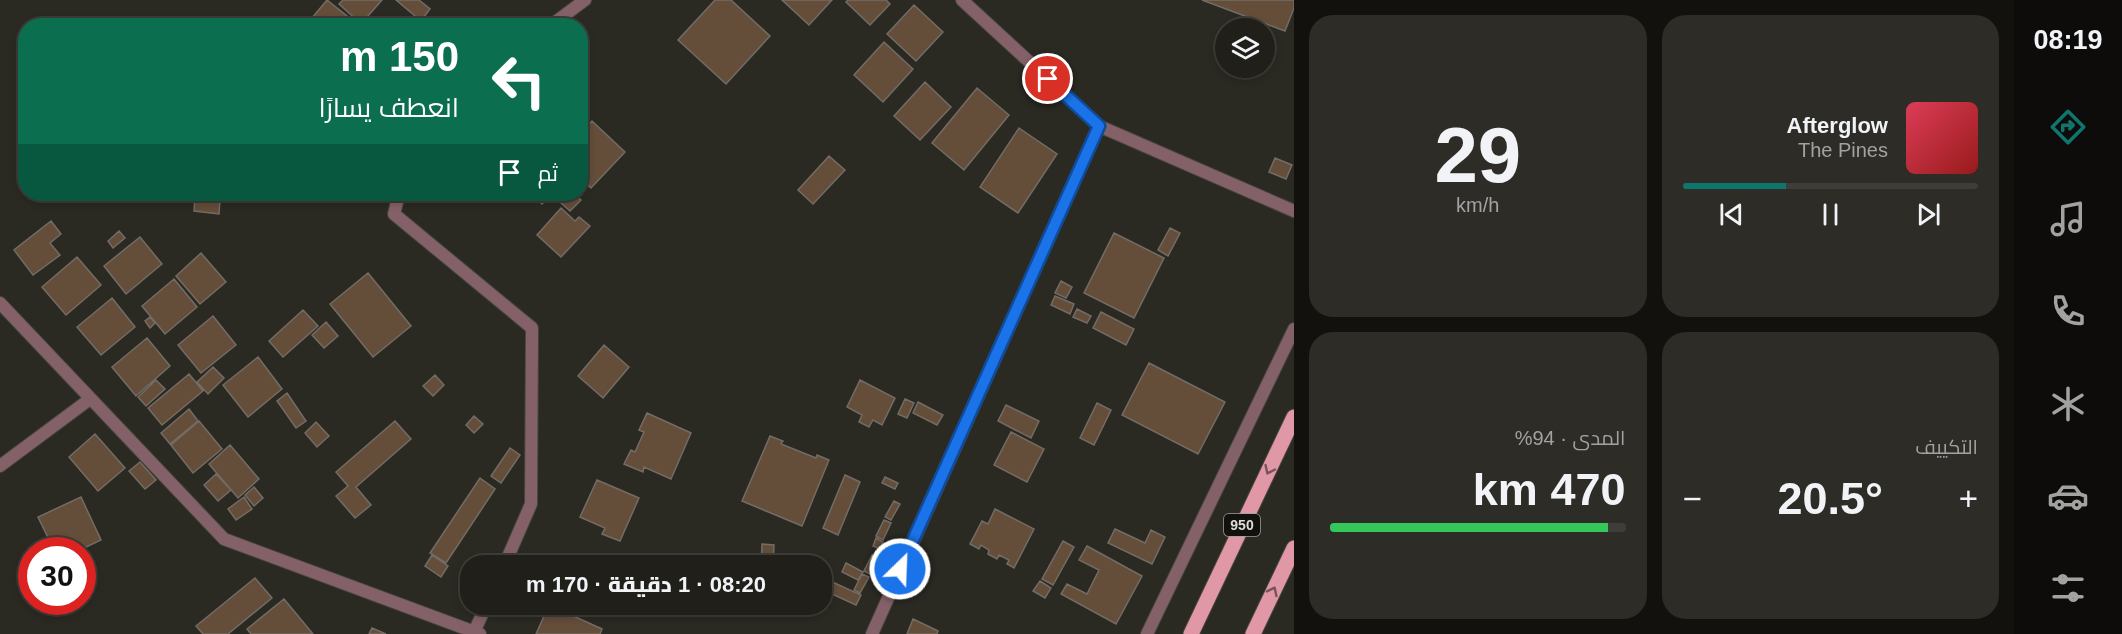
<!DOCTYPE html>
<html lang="ar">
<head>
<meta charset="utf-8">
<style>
	body { margin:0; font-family:Helvetica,Cairo,sans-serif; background:#2d2c27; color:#f1f3f6; direction:rtl; height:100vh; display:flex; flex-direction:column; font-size:22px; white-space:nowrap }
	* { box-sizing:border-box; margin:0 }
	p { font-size:20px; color:#a2a2a2 }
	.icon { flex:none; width:33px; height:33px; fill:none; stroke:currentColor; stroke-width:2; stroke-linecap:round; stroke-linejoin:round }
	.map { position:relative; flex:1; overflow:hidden; direction:ltr }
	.panel { display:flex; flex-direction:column; gap:15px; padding:15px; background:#12110e; width:720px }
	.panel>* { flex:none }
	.top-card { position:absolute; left:18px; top:18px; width:570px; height:183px; border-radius:24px; box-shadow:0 3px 9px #0003,0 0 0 2px #3d3d39; direction:rtl; background:#0b6e4f; color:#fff; overflow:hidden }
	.tools { position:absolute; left:1215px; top:18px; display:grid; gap:12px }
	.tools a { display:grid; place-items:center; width:60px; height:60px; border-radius:50%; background:#201f1a; box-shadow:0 3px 9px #0003,0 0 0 2px #3d3d39; font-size:30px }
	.speed { position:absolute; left:18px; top:537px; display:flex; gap:12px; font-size:30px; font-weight:700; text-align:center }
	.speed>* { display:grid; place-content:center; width:78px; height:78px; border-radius:50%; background:#201f1a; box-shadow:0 3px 9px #0003,0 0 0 2px #3d3d39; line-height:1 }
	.speed .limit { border:9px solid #d22; background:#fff; color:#111 }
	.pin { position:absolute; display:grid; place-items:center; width:51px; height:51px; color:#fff; margin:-26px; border:3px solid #fff; border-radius:50%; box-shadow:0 2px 6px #0007 }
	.me { position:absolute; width:66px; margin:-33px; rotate:24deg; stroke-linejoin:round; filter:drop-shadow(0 0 4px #0008) }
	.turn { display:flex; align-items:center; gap:21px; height:126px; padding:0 30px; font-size:27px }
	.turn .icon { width:78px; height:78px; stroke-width:2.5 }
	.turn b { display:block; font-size:42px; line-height:51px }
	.then { display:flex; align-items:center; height:57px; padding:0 30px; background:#0003; gap:12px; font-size:22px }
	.big { font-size:45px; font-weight:800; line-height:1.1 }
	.panel .tile { flex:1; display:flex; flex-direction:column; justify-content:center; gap:9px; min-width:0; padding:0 21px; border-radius:24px; background:#2d2c27 }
	.panel .dial { align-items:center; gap:0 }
	.dial b { font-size:78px; line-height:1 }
	.song { display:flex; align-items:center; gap:18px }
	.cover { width:72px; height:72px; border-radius:9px; background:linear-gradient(135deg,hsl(350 70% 55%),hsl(0 70% 35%)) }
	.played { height:6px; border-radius:3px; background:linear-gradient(90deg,#0f766e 35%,#3d3d39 35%) }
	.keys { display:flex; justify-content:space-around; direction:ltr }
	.heat { display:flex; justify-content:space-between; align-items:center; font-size:33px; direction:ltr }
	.charge { height:9px; border-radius:4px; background:linear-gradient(90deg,#34c759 94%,#3d3d39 0) }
	.panel .tiles { flex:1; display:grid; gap:15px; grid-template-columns:repeat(2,1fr) }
	.trip { position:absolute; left:460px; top:555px; width:372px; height:60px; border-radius:24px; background:#201f1a; box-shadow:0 3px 9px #0003,0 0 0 2px #3d3d39; font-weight:800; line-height:60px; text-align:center; direction:rtl }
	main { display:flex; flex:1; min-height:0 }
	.tabs { display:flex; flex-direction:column; width:108px; justify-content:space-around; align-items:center; background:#0d0c0a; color:#a2a2a2 }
	.tabs .icon { width:42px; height:42px }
	.tabs .active { color:#0f766e }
	.tabs b { font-size:27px; color:#f1f3f6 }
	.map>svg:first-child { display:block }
	.building { fill:#644e3a; stroke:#736c66; stroke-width:1.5 }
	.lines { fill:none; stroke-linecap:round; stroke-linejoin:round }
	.minor-casing { stroke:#47463f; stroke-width:14 }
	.primary-casing { stroke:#47463f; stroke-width:17 }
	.minor { stroke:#846168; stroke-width:12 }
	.primary { stroke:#e098a7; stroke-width:15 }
	.oneway { stroke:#79545a }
	.route-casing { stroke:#114b97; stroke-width:15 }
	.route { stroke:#1a73e8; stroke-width:10 }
	.labels { text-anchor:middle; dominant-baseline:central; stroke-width:6; stroke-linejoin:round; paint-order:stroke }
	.shield { fill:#12110e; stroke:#a09f9b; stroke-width:1.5 }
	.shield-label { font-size:14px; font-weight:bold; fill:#dddcd8 }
</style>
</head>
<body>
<main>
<nav class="tabs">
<b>08:19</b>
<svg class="icon active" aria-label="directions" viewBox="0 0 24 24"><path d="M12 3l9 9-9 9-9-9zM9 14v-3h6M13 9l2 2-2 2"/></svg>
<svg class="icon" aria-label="music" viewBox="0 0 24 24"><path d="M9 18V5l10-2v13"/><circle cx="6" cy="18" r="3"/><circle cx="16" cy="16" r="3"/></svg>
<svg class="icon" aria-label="phone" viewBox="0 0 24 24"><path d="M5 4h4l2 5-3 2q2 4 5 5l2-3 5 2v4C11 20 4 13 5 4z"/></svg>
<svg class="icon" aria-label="climate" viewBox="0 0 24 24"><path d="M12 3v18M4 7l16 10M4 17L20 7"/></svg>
<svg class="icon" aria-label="car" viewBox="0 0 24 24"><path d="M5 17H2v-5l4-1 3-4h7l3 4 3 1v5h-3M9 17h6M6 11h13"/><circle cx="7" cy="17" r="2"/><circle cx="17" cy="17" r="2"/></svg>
<svg class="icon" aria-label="filters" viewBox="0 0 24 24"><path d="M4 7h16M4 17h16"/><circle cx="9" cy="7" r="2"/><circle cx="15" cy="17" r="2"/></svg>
</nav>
<section class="panel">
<div class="tiles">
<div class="tile">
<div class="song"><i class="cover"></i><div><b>Afterglow</b><p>The Pines</p></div></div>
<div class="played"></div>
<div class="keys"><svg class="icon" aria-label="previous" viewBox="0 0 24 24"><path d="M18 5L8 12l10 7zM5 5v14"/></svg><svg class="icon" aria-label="pause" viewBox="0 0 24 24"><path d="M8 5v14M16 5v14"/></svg><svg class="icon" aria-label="next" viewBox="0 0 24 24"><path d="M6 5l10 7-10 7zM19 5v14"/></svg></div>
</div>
<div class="tile dial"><b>29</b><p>km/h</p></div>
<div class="tile"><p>التكييف</p>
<div class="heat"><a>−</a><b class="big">20.5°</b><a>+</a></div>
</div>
<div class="tile"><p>المدى · 94%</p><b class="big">470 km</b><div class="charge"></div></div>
</div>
</section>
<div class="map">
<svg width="1294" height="634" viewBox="0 0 1294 634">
	<rect width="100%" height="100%" fill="#2a2922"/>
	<path class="building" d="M327,0l30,24 -1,2h-35l-9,-8z
		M343,0h39l-21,24 -22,-20z
		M396,0h23l11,9 -9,12z
		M715,0h16l39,36 -44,48 -48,-44z
		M782,0h50l-23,25z
		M848,0h38l4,4 -20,21 -24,-23z
		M1202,0h92v8l-9,23z
		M914,5l29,27 -27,29 -29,-27z
		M884,42l29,27 -30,33 -29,-27z
		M925,82l26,25 -31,33 -26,-24z
		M977,88l32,27 -45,55 -32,-27z
		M592,121l33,31 -34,36 -11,-10v-44z
		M1019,128l38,26 -39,59 -38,-26z
		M829,156l16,14 -32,34 -15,-14z
		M1275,158l17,7 -6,14 -17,-7z
		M531,194h15l3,2 -7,8z
		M551,194h23l7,6 -11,11z
		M195,197l25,3 -1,14 -25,-3z
		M561,208l14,13 4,-4 11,9 -29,31 -24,-22z
		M51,221l10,13 -11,9 10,12 -27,20 -19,-25z
		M1170,228l10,5 -12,23 -10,-6z
		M119,231l6,7 -12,10 -5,-7z
		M1114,233l50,25 -30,60 -50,-25z
		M140,237l22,27 -36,30 -22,-28z
		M201,253l25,29 -26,22 -24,-28z
		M77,257l24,28 -35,30 -24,-28z
		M368,273l43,53 -38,31 -43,-53z
		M174,279l23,28 -32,27 -23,-28z
		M1061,281l11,6 -6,11 -11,-5z
		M1055,296l19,8 -4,10 -19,-9z
		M112,298l23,29 -34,28 -24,-28z
		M1077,309l14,7 -4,7 -14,-6z
		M303,310l15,16 -35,31 -14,-16z
		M1101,312l33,17 -8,16 -33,-17z
		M213,316l23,29 -35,28 -23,-28z
		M150,317l5,6 -5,5 -5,-7z
		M326,322l12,14 -14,12 -12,-13z
		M147,338l23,28 -34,30 -24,-29z
		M604,345l25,22 -26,31 -25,-22z
		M258,357l24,32 -34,28 -25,-32z
		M1149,363l76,39 -27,52 -76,-39z
		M213,367l11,11 -16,16 -11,-12z
		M189,374l14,17 -41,34 -14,-17z
		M435,375l9,10 -11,11 -10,-10z
		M156,380l9,9 -19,17 -8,-9z
		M860,380l35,18 -13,27 -9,-5 -4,7 -10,-5 3,-7 -15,-8z
		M287,393l19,28 -10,7 -19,-27z
		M905,399l9,4 -7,15 -9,-4z
		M918,402l25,13 -6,10 -24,-12z
		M1097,403l14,7 -17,35 -14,-7z
		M1006,405l33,16 -8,17 -33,-17z
		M189,409l9,12 -28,23 -9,-11z
		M647,413l44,20 -20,46 -27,-12 -1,5 -19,-8 7,-14 4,2 9,-20 -5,-2z
		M474,416l9,8 -9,9 -8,-8z
		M199,421l23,28 -29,24 -22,-28z
		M395,421l16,18 -55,48 15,18 -16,13 -19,-22 12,-10 -12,-14z
		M316,422l13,14 -12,11 -12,-14z
		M1011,432l33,17 -17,33 -33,-17z
		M95,434l30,34 -27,23 -29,-34z
		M770,436l13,5 -2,3 35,14 1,-3 12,5 -27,66 -60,-25z
		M230,445l29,34 -21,19 -29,-34z
		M510,448l10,7 -19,28 -10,-7z
		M140,462l16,18 -11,9 -16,-18z
		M216,474l15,16 -13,11 -14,-16z
		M845,475l15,7 -22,53 -15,-7z
		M885,477l13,6 -3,6 -13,-6z
		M480,478l15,11 -49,74 -16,-10z
		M597,480l42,18 -19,43 -18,-7 3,-6 -25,-11z
		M254,487l9,11 -9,8 -9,-11z
		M81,497l20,43 -21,10h-26l-16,-33z
		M244,497l8,12 -16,11 -8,-11z
		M894,501l6,3 -9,16 -6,-3z
		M995,509l39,20 -20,39 -7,-4 2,-4 -10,-5 -2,4 -9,-5 1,-4 -8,-5 -2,4 -9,-5 12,-23 6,3z
		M884,520l7,3 -8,17 -7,-4z
		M1115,529l30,14 6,-13 14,7 -13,27 -44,-21z
		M876,538l7,4 -3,7 -7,-3z
		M1063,541l11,6 -21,38 -11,-6z
		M762,544l12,1 -1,21h-12z
		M1087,546l55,30 -26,48 -55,-30 6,-10 20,10 12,-24 -20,-10z
		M432,555l16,11 -7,11 -16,-11z
		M872,555l6,3 -8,16 -6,-3z
		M846,563l17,9 -5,8 -16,-8z
		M862,574l7,3 -9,16 -6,-3z
		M255,578l17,20 -44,36h-25l-7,-8z
		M828,580l33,15 -5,10 -33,-15z
		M1040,581l11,7 -6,10 -12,-7z
		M284,599l29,35h-62l-4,-5z
		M549,605l53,24 -2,5h-64z
		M913,619l25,12 -1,3h-30z
		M372,628l14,6h-17z"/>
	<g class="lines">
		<defs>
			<path id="minor" d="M962,0l137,126 195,85
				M550,26l35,-26
				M399,194l-5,20 138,114 -1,176 -27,62
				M0,303l224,236 256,95
				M0,466l90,-67
				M473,634l14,-30
				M872,634l227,-508
				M1147,634l147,-305"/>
			<path id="primary" d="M1191,634l103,-217
				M1253,634l41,-86"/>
		</defs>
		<use href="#minor" class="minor-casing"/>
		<use href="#primary" class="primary-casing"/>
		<use href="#minor" class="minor"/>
		<use href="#primary" class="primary"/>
	</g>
	<defs><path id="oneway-chevron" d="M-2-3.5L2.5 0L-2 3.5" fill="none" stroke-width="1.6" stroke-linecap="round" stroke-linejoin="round" transform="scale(1.5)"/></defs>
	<g class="oneway">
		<use href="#oneway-chevron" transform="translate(1269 470) rotate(115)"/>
		<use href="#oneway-chevron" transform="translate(1273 591) rotate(-64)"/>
	</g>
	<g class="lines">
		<defs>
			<path id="route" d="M900,569l199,-443 -51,-47"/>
		</defs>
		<use href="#route" class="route-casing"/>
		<use href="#route" class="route"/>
	</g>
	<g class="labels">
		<rect class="shield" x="1224" y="514" width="36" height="22" rx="4.5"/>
		<g class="shield-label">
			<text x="1242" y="525">950</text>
		</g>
	</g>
</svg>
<div class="tools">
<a><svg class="icon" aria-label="layers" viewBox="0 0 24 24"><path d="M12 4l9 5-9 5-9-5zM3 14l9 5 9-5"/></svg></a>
</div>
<div class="speed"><div class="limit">30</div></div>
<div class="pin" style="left:1048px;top:79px;background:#d93025"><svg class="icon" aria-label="arrive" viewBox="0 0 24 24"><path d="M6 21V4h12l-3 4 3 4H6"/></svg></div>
<svg class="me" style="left:900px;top:569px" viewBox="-20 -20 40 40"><circle r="17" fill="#1a73e8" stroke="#fff" stroke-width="3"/><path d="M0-11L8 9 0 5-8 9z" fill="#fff"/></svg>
<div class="trip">08:20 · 1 دقيقة · 170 m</div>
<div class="top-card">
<div class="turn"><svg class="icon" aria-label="left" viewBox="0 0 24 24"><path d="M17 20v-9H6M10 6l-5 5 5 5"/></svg><div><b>150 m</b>انعطف يسارًا</div></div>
<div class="then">ثم<svg class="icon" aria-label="arrive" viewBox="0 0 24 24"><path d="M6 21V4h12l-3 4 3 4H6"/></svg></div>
</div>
</div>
</main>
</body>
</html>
